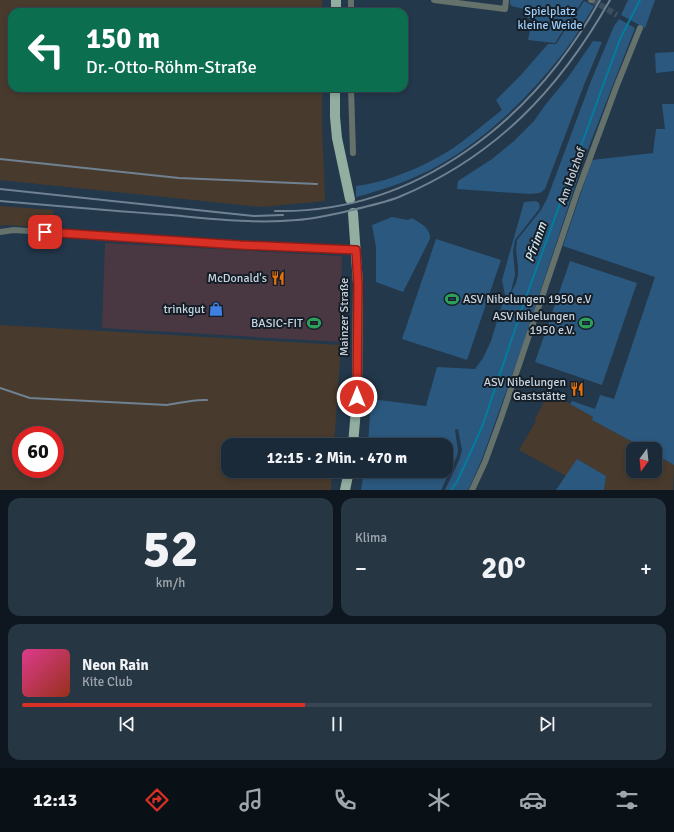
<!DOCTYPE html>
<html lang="de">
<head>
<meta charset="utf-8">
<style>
	body { margin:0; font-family:Signika,sans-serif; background:#273643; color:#f1f3f6; height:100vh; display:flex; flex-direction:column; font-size:15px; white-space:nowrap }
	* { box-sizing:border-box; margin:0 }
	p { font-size:13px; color:#9fa7ae }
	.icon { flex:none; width:22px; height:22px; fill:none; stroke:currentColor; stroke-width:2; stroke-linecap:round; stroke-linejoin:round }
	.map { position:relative; height:490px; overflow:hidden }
	.sheet { display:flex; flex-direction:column; gap:8px; padding:8px; background:#0e171f; flex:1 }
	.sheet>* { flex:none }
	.banner { position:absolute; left:8px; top:8px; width:400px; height:84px; border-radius:12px; box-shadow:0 2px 6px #0003,0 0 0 1px #384653; background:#0b6e4f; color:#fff; overflow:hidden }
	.needle { width:26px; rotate:195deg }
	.buttons { position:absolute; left:626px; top:442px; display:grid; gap:8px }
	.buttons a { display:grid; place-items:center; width:36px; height:36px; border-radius:8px; background:#1a2a38; box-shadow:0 2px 6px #0003,0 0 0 1px #384653; font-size:20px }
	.speed { position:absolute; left:12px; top:426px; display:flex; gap:8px; font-size:20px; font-weight:700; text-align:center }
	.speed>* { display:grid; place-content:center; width:52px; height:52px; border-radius:50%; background:#1a2a38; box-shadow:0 2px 6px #0003,0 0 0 1px #384653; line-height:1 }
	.speed .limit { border:6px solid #d22; background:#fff; color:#111 }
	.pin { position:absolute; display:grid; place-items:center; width:34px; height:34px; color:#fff; margin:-17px; border-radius:8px; box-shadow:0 2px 6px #0006 }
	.me { position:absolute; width:44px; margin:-22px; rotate:0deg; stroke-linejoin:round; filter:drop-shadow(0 0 3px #0008) }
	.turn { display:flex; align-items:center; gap:14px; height:84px; padding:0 12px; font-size:18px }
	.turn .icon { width:52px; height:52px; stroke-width:2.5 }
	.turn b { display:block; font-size:28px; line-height:34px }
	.big { font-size:30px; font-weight:700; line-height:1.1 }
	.sheet .card { flex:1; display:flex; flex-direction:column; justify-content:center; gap:6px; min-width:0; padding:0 14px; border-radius:12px; background:#273643 }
	.sheet .dial { align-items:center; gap:0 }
	.dial b { font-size:52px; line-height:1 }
	.song { display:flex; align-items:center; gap:12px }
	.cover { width:48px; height:48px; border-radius:6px; background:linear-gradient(135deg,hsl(330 70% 55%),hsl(10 70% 35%)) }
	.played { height:4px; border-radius:2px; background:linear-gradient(90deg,#d93025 45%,#384653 45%) }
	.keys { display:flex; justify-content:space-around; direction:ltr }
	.heat { display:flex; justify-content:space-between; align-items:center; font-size:22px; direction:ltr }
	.sheet .tiles { flex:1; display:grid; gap:8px; grid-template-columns:1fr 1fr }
	.card:last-child { grid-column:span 2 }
	.trip { position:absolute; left:221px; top:438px; width:232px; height:40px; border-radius:12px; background:#1a2a38; box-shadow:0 2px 6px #0003,0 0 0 1px #384653; font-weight:700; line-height:40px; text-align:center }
	.tab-bar { display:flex; height:64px; justify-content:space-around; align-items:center; background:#0a1116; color:#9fa7ae }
	.tab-bar .icon { width:28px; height:28px }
	.tab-bar .active { color:#d93025 }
	.tab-bar b { font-size:18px; color:#f1f3f6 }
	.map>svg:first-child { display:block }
	.commercial { fill:#493742 }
	.industrial { fill:#483b2d; fill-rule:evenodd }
	.green { fill:#2b587f }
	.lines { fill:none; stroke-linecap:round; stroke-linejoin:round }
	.stream { stroke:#037c9e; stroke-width:2 }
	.minor-tunnel { stroke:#3c4f61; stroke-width:6; stroke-dasharray:6 3; stroke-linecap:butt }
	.minor { stroke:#65726b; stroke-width:6 }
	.primary { stroke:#91aea0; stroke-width:10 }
	.rail { stroke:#708191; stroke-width:2 }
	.route-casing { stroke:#8d1f18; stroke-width:10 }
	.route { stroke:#d93025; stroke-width:7 }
	.labels { text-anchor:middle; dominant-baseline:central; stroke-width:4; stroke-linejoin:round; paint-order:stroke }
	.park-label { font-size:12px; fill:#9ecefa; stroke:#151e27 }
	.street-label { font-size:12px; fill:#c7d4e0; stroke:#151e27 }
	.poi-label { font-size:12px; fill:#c7d4e0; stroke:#151e27; text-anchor:end }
	.water-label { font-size:13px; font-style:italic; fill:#d3e9f2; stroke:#151e27 }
</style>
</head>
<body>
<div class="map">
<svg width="674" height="490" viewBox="0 0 674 490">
	<rect width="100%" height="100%" fill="#23384b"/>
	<path class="commercial" d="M105,243l236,13 1,2 -2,84 -238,-14z"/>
	<path class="industrial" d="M0,0h322v12h-310v76h310v37l3,76 -63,6 -262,-27z
		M0,206l54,4 -3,18 -44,-3 -7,1z
		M0,325l341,20 -7,100h-106v26h104l-1,19h-331zM21,435h34v34h-34z
		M549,392l44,25 -1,3 54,29h-13v22h22v-17l19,11 -1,25h-69l2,-14 -29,-17 -11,17 -47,-26 17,-29 -1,-2z"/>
	<path class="green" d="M510,0h73l-28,43 -27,-3 4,-19 -5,-5 1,-6 -16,-4 -2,-2z
		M628,0h27l-10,28 -24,-13z
		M584,1l10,5c-10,16 -19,32 -30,46 -34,44 -75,84 -123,112 -26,15 -55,25 -85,33v-11c35,-4 85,-26 112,-49 12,-9 22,-18 34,-27l-6,-10 24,-24 28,-32h8z
		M619,19l16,9 -52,134 -62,188 -39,109 -12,27 -2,4h-23l15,-32 2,-8 -4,-21 -3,1 3,21 -1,5 -16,34h-80l3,-19h82v-26h-78l3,-46 55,7 11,-39 38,2 8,-11 8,-17 14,-46 -3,-15 22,-78 12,-1 3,2 1,5 -25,32 -2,11 2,24 -5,20 6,-12 2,-8v-9l-2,-16 1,-10 24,-30 6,-11 44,-118 23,-55z
		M593,41l9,1 -18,43 -39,104 -5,4 -10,1 -73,-5 1,-8 34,-22 22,-18 20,-20 12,-17 23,-28z
		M674,52v19l-18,2 -1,-20z
		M662,104h12v361l-19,-11v-5h-9l-54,-29 1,-3 -23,-13 2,-3 23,8 5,-14 14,4 41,-122 -92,-31 29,-86 61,-7 3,-24h9z
		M392,217l16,3 4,-2c8,5 19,10 18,21l-27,53 -27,-10v-35l-4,-22z
		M436,239l65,21 -34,100 -65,-21z
		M570,261l67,22 -35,102 -67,-23z
		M577,459l29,17 -2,14h-48z"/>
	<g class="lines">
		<path class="stream" d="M451,490l6,-8 25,-55 43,-127 95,-261 20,-39"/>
		<path class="minor-tunnel" d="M592,0l25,15"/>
		<path class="minor" d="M351,0v12
			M434,0l71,9 1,-9
			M591,0h1
			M351,88l2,65
			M0,232l14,-2 226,15 116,4
			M472,490l13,-28 16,-44 76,-225 40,-108 23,-57"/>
		<path class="primary" d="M336,12v-12
			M335,88v29l2,21 13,61
			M353,445l4,-48 1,-113 -5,-71
			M345,490l4,-19"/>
		<path class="rail" d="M0,159l179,19 138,6
			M0,189l225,24 29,3 29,-1
			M0,201c57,5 114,10 171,14 42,4 84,9 126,5 17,-1 34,-5 51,-9 17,-4 35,-8 51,-14 96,-40 160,-107 211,-197
			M275,211c142,3 259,-92 325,-211
			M0,388l30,10 137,7c14,-2 26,-6 40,-5"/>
	</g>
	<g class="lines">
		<defs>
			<path id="route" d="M45,232l195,13 116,5 2,34 -1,113"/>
		</defs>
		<use href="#route" class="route-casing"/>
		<use href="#route" class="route"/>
	</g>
	<defs>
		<symbol id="restaurant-bare" viewBox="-9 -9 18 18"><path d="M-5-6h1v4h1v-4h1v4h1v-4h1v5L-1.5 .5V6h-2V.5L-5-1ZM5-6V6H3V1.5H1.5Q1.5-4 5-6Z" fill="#e8710a" stroke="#151e27" stroke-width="2.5" paint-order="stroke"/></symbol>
		<symbol id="stadium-bare" viewBox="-9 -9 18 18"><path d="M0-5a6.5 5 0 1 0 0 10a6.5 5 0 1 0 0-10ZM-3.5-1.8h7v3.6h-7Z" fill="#2e9e5b" stroke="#151e27" stroke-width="2.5" paint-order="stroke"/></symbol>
		<symbol id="shop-bare" viewBox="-9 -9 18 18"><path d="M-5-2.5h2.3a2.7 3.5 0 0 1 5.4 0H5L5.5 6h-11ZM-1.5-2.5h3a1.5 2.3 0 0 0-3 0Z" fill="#3f7fe0" stroke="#151e27" stroke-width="2.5" paint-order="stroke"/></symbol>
	</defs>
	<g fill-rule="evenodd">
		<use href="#restaurant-bare" x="268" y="268" width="20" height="20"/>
		<use href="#stadium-bare" x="442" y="289" width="20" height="20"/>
		<use href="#shop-bare" x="206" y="299" width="20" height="20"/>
		<use href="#stadium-bare" x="304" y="313" width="20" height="20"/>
		<use href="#stadium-bare" x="576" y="313" width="20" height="20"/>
		<use href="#restaurant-bare" x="567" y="379" width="20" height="20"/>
	</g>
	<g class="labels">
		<g class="park-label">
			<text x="550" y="11">Spielplatz<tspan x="550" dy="14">kleine Weide</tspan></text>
		</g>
		<g class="street-label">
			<text transform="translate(572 176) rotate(-70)">Am Holzhof</text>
			<text transform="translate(344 317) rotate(-90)">Mainzer Straße</text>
		</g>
		<g class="poi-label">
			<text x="267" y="278">McDonald's</text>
			<text x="463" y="299" text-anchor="start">ASV Nibelungen 1950 e.V</text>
			<text x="205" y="309">trinkgut</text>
			<text x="575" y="316">ASV Nibelungen<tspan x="575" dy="14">1950 e.V.</tspan></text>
			<text x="303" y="323">BASIC-FIT</text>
			<text x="566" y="382">ASV Nibelungen<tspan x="566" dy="14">Gaststätte</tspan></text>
		</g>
		<g class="water-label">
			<text transform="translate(536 242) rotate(-70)">Pfrimm</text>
		</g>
	</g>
</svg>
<div class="buttons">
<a><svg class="needle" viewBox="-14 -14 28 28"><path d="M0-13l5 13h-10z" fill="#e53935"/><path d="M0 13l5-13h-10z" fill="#9fa7ae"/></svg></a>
</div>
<div class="speed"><div class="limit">60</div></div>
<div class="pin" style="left:45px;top:232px;background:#d93025"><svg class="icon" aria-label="arrive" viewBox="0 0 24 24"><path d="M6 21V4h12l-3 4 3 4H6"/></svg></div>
<svg class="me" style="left:357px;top:397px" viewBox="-20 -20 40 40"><circle r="17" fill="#d93025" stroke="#fff" stroke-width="3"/><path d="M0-11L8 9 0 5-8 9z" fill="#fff"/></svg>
<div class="trip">12:15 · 2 Min. · 470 m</div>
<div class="banner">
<div class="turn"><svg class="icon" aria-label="left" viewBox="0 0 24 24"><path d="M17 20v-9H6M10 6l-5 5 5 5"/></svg><div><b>150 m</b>Dr.-Otto-Röhm-Straße</div></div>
</div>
</div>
<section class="sheet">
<div class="tiles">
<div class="card dial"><b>52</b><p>km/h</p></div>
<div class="card"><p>Klima</p>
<div class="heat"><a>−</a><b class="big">20°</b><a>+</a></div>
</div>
<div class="card">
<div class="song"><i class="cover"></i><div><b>Neon Rain</b><p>Kite Club</p></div></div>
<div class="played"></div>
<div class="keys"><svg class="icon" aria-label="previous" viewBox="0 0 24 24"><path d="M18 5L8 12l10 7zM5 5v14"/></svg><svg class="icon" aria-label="pause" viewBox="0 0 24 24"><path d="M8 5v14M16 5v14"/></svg><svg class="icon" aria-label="next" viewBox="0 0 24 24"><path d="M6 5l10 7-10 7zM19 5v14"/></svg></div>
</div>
</div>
</section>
<nav class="tab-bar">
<b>12:13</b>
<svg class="icon active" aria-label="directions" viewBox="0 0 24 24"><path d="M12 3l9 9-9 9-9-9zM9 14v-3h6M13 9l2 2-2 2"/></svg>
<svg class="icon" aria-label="music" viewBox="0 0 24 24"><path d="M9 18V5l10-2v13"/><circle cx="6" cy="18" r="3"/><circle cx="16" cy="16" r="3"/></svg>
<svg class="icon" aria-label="phone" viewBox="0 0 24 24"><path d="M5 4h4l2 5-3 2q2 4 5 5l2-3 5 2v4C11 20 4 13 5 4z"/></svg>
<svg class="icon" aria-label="climate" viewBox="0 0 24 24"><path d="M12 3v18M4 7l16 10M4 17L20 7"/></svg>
<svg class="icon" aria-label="car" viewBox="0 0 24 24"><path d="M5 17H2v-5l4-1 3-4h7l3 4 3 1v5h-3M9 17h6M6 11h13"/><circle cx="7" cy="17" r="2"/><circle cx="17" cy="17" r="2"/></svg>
<svg class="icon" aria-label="filters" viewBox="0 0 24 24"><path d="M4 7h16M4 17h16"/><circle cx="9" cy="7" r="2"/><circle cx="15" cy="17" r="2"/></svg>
</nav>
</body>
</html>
